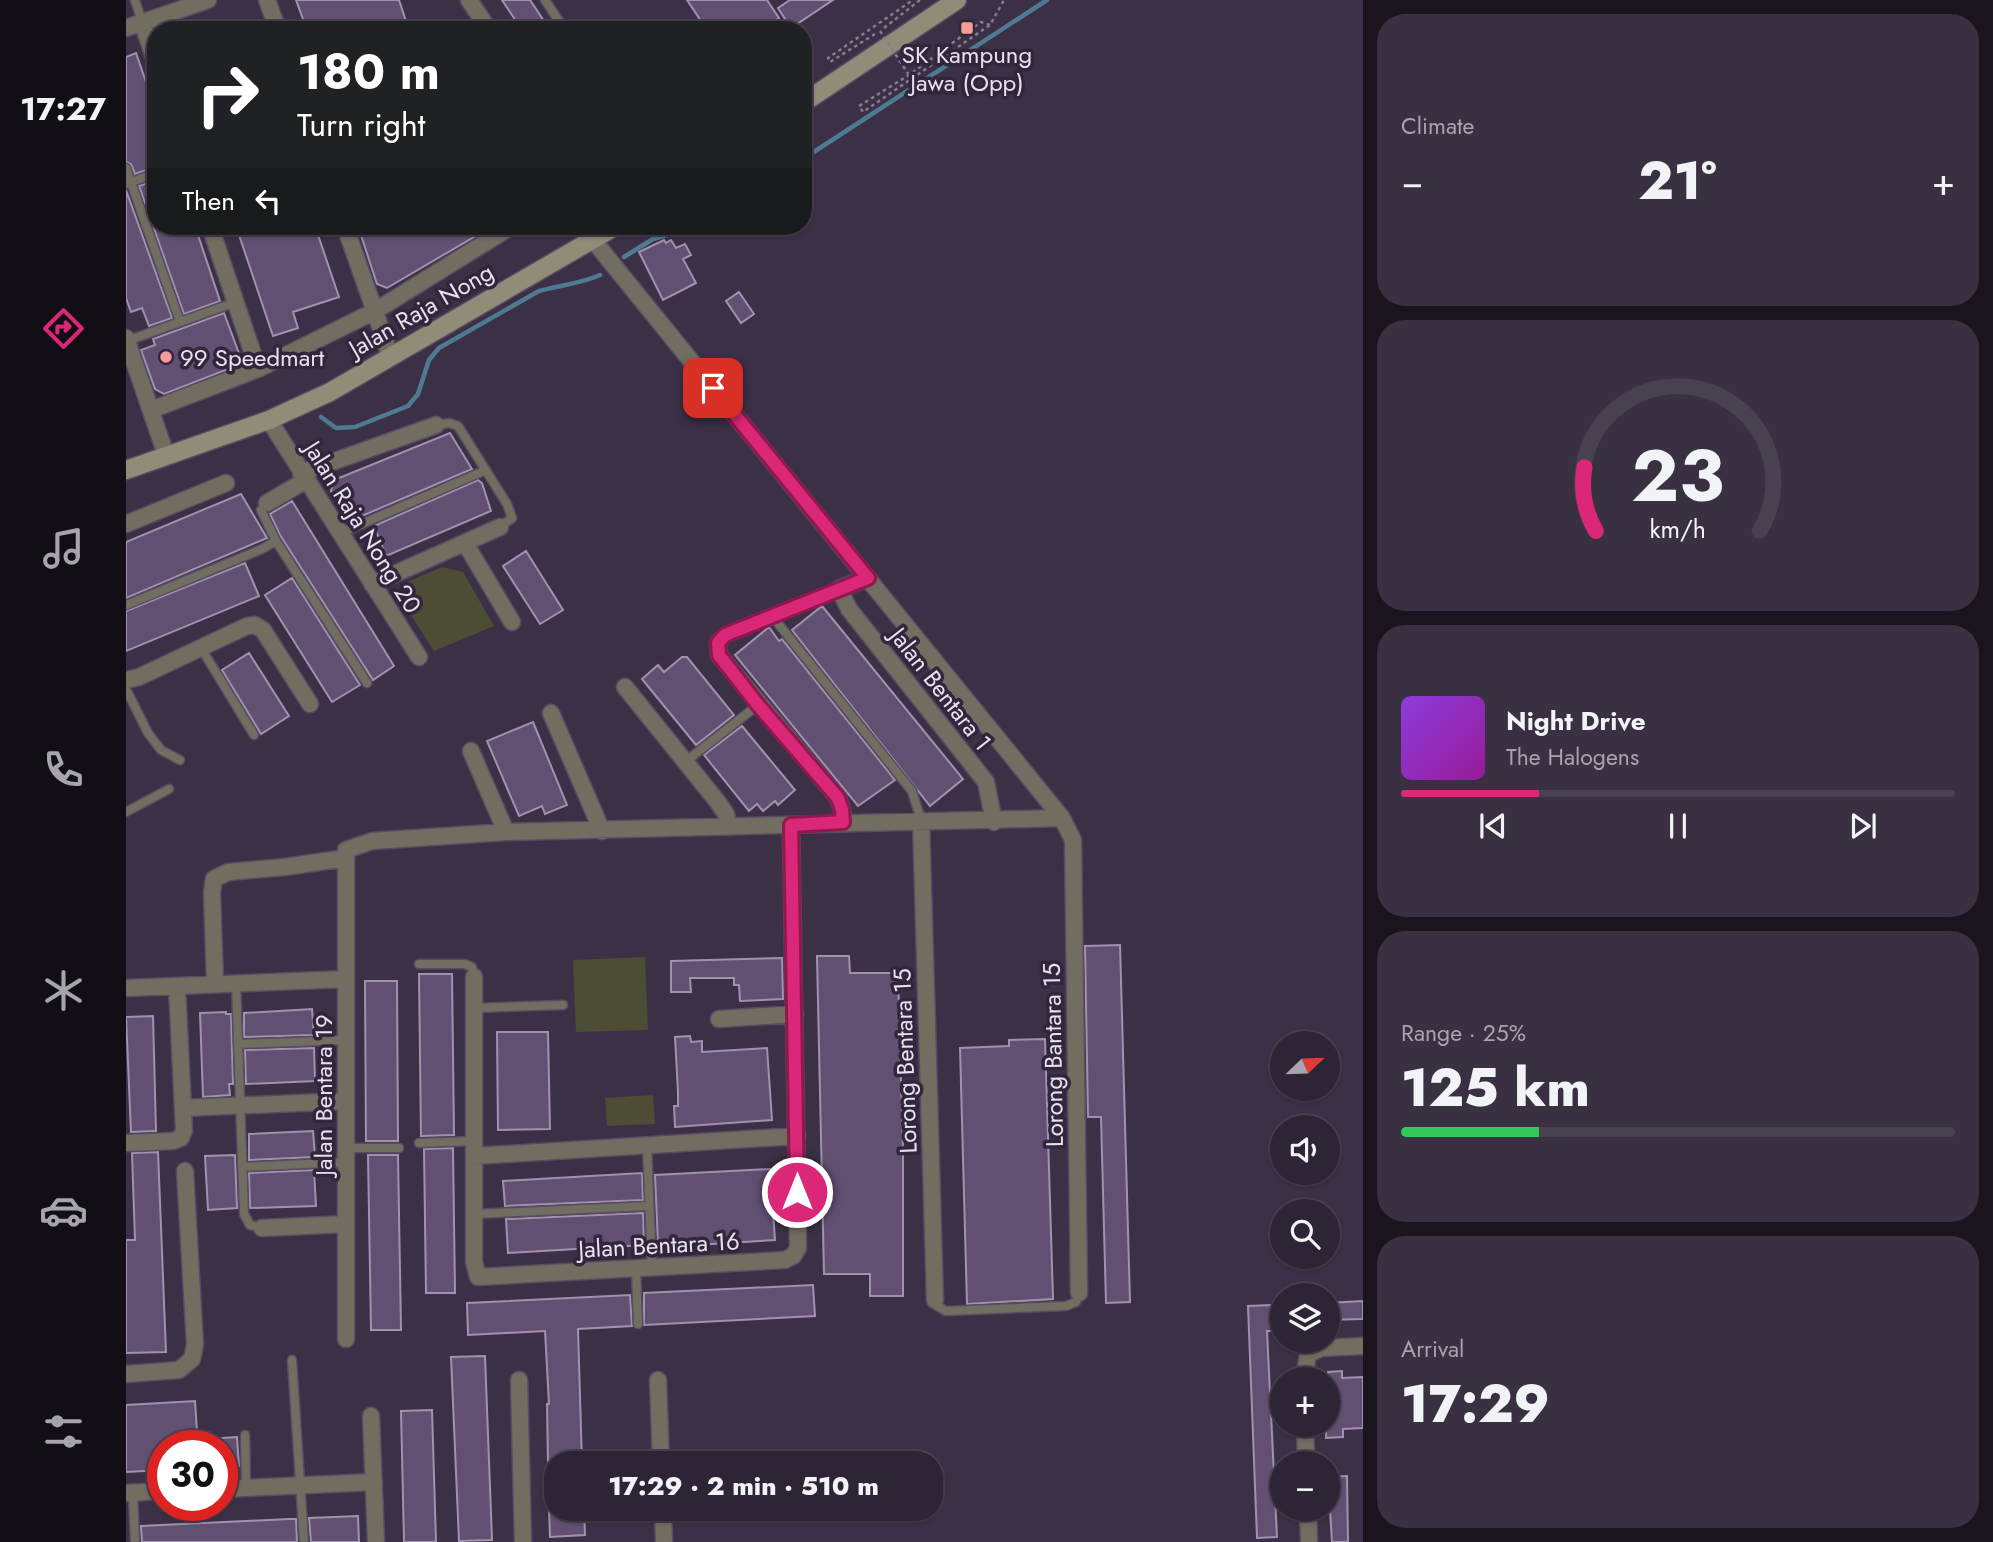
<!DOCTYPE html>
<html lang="en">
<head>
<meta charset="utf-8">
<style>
	body { margin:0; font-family:Jost,sans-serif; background:#393041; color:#f1f3f6; height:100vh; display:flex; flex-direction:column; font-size:26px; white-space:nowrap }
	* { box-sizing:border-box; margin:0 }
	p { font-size:23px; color:#a7a4ad }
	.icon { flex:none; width:38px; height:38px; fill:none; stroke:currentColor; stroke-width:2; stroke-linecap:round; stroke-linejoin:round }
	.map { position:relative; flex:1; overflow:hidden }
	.panel { display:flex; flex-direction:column; gap:14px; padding:14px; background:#19141d; width:630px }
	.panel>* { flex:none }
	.banner { position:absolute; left:21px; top:21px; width:665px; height:214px; border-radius:28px; box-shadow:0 2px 5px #0004,0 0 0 2px #484150; background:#202124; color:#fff; overflow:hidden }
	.needle { width:46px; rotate:67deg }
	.tools { position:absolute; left:1144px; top:1031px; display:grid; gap:14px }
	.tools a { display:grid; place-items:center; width:70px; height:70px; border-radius:50%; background:#2d2435; box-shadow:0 2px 5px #0004,0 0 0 2px #484150; font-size:35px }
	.speed { position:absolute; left:21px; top:1430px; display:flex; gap:14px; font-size:35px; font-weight:700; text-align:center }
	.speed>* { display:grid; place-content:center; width:91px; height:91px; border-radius:50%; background:#2d2435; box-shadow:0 2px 5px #0004,0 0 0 2px #484150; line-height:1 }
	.speed .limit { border:10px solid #d22; background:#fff; color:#111 }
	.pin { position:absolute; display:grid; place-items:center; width:60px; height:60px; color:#fff; margin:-30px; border-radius:14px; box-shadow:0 4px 10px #0006 }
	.me { position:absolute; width:77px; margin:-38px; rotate:0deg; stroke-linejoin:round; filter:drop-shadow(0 0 5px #0008) }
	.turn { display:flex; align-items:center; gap:24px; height:147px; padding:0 35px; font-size:32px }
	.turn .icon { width:91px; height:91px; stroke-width:2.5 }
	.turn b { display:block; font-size:49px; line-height:60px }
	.then { display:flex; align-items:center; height:66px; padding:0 35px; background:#0003; gap:14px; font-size:26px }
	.big { font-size:52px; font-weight:800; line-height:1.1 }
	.panel .widget { flex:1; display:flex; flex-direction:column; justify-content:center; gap:10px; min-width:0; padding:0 24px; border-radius:28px; background:#393041 }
	.panel .dial { align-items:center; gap:0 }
	.dial svg { height:182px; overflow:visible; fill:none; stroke:#484150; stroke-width:7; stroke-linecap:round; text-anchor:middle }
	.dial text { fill:#f1f3f6; stroke:none }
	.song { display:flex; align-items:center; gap:21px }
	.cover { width:84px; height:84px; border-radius:10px; background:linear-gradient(135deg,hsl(270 70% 55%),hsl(300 70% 35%)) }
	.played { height:7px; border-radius:4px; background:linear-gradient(90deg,#db2777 25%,#484150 25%) }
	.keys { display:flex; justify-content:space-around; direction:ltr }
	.heat { display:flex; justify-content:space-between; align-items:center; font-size:38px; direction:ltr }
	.charge { height:10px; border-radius:5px; background:linear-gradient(90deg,#34c759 25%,#484150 0) }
	.trip { position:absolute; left:418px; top:1451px; width:399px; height:70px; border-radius:28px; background:#2d2435; box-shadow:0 2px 5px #0004,0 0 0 2px #484150; font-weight:800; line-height:70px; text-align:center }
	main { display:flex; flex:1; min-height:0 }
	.menu { display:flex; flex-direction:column; width:126px; justify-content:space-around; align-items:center; background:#120e15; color:#a7a4ad }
	.menu .icon { width:49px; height:49px }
	.menu .current { color:#db2777 }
	.menu b { font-size:32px; color:#f1f3f6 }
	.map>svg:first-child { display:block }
	.green { fill:#4c4d34 }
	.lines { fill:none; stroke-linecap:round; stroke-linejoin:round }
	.stream { stroke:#4f7b92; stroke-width:4.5 }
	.building { fill:#625073; stroke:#a092ae; stroke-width:2 }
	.service-casing { stroke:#584c62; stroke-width:11 }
	.minor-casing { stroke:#584c62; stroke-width:19 }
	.secondary-casing { stroke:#584c62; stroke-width:21 }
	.path { stroke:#867c90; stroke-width:2.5; stroke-dasharray:3.5 3.5; stroke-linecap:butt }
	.service { stroke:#716d61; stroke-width:8 }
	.minor { stroke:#716d61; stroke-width:16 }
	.secondary { stroke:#918c78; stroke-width:18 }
	.path-bridge { stroke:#867c90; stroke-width:2.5; stroke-dasharray:3.5 3.5; stroke-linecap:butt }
	.route-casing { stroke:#8e194d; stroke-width:18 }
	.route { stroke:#db2777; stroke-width:12 }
	.poi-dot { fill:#f59b99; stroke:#32263d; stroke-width:2.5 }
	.labels { text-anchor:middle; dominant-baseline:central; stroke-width:7; stroke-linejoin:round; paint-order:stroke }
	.poi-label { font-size:24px; fill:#e8e1f0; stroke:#32263d }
	.street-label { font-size:24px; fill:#e8e1f0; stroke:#32263d }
</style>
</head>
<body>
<main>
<nav class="menu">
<b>17:27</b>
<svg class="icon current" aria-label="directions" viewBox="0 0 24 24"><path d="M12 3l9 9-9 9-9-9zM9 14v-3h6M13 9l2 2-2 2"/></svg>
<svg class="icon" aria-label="music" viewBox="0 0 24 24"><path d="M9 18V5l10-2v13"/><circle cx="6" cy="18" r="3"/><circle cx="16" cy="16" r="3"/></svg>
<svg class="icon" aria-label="phone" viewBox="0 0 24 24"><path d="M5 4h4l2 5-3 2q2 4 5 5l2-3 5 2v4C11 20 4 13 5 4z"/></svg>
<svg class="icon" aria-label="climate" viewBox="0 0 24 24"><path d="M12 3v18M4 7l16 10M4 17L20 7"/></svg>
<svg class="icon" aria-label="car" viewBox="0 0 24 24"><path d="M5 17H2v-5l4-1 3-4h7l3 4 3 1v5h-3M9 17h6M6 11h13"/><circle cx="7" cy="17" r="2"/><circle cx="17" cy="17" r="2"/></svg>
<svg class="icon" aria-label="filters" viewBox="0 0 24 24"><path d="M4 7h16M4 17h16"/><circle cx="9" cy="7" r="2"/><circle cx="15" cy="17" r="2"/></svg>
</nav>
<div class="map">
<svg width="1237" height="1542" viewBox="0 0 1237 1542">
	<rect width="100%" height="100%" fill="#3c3047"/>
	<path class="green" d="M316,567l21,5 31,54 -60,25 -34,-53 5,-15z
		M519,957l3,73 -72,2 -3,-72z
		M527,1095l2,29 -48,2 -2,-28z"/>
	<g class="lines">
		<path class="stream" d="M677,159l244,-159
			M498,257l29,-18 46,-13
			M195,417l15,11 19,-1 53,-21 10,-12 11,-34 10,-12 100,-57c21,-6 41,-7 61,-16"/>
	</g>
	<path class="building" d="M170,0h103l10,30h-102z
		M376,0h28l20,30h-28z
		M561,0h80l12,18 -18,12h-54z
		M664,0h43l-42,28 -13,-20z
		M10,53l20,58v56l-21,7 -4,-10 -5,-2v-105z
		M30,180v46h39l25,75 -36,13 -45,-128z
		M0,190l46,128 -23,8 -7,-18 -11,4 -5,-14z
		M110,226h79l24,71 -46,15 5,16 -25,8z
		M232,226h117l4,8 -92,54 -10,-4z
		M538,240l2,3 5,-3 5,8 9,-4 6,11 -8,4 13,24 -33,17 -24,-48z
		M613,292l15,22 -13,9 -15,-22z
		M98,313l16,43 -4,10 -72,28 -9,-5 -14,-39 14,-5 -2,-6z
		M324,433l22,36 -122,52 -19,-30 3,-11z
		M352,480l4,3 9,28 -105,45 -12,-30z
		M115,494l26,44 -141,60v-56z
		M166,501l102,165 -21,14 -93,-145 -10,-21z
		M400,551l37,59 -23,14 -37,-58z
		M119,563l14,33 -133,55v-40z
		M166,578l68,107 -28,17 -67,-107z
		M696,606l141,173 -33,27 -138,-176z
		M643,627l10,14 3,-2 113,141 -37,26 -123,-151z
		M123,653l40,63 -28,18 -39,-64z
		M556,657h5l47,58 -38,30 -54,-66 16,-14 6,7z
		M407,722l34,83 -22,9 -3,-8 -23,10 -32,-75z
		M616,726l53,64 -17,15 -3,-4 -12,10 -6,-7 -8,7 -45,-56z
		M994,945l10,357 -24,1 -5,-186h-13l-3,-171z
		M691,956h32l1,17h48l5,178v145h-33v-22h-46z
		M656,958l1,41 -43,2 -1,-16h-5v-7h-44l1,14h-20v-31z
		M293,974h33l2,161 -33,1z
		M239,981h32l1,160h-32z
		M186,1009l2,26 -70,2v-24z
		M100,1012v2h5l2,70h-4l1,11 -27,2 -3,-84z
		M27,1016l3,115 -25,1 -5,-115z
		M371,1032h51l2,97 -52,1z
		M564,1036l1,6 11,-1v11l65,-4 5,72 -97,7 -1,-21h4v-14l-3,-55z
		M919,1039l8,260 -86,5 -7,-256 49,-2v-6z
		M188,1048l1,33 -69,3 -1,-34z
		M187,1131l2,26 -66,3v-26z
		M327,1148l2,145h-29l-2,-144z
		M32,1152l8,200 -40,1v-113h9l-3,-87z
		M109,1155l2,53 -29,2 -3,-54z
		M242,1155h30l3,175h-30z
		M644,1169l5,71 -110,7 -1,-3h-6l-3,-69z
		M188,1170l2,36 -66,2 -1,-35z
		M516,1173l1,27 -138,6 -2,-25z
		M517,1213l1,32 -136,8 -2,-34z
		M687,1285l2,31 -171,9v-32z
		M504,1295l2,31 -54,3 4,134h-34l-1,-59h2l-4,-73 -77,4 -1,-32z
		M1237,1301v18l-35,1v-17z
		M1146,1305l1,26h-6l10,206 -20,1 -9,-232z
		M359,1356l7,184 -33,1 -8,-184z
		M1216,1371v7l21,-1v51l-20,1v8l-17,1 2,-66z
		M69,1401l3,45h-35v24l-37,2v-67z
		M306,1410l4,132h-32l-3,-131z
		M111,1437l2,29 -17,1v-29z
		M1221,1476l1,66h-16l-4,-65z
		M423,1508h35l1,27 -35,2z
		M232,1516l1,26h-48l-2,-24z
		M164,1519h6l1,23h-155l-1,-16z"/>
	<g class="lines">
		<defs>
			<path id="service" d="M9,0l7,22
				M419,0l20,30
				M0,168l54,154
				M0,184l30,-11
				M358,226l5,14
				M1,341l109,-39
				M310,425l13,-2 9,3 49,78 5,14 -12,9
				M141,503l-6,7 15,31 91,142
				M215,533l145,-63
				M0,605l136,-56 14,-8
				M646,616l140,175 9,29
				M592,643l7,-8 114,-46
				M75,648l53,87
				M0,689l22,44 13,17 19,10
				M559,762l73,-57
				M0,812l43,-23
				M293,964h45l8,3 2,10
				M110,983l8,231 6,11 12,3
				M348,1008l89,-3
				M112,1044l108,-4
				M293,1143l55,-2
				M521,1146l5,122
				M220,1148h53
				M117,1167l103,-5
				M348,1214l175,-8
				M510,1269l2,55
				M809,1300l2,6 9,5 120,-5 10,-4 3,-9
				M166,1360l12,182
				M119,1435l1,52
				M7,1493l2,49"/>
			<path id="minor" d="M141,0l11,30
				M343,0l20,30
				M16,22l14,41
				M0,28l82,-28
				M84,226l48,143
				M219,226l45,129
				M467,240l469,578 11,22 6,453
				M0,338l40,117
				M25,410l107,-41 117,-58 137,-85
				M143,420l150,237
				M175,473l135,-48
				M141,503l39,-23
				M0,524l100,-41
				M339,543l47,79
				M742,578l-29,11 10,20 137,173 8,40
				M246,584l128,-57
				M592,643l1,12 119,143 4,12 1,13
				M0,680l13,-3 108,-51 8,-1 8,5 47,74
				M499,687l92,114 9,13 3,13
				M425,713l51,118
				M345,751l35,81
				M795,820l14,480
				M348,977v285l4,15 307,-17 8,-4 5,-8 -7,-423
				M89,984l-3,-92 2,-13 14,-7 57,-5 61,-9
				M0,988l220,-9
				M593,1019l76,-5
				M57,1108l163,-7
				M0,1143l47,-2 8,-3 3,-8 -7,-144
				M348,1156l323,-20
				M136,1228l84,-4
				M220,1339v-489l26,-9 134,-9 556,-14
				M0,1374l53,-4 13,-11 3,-14 -10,-174
				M1178,1379l4,-25 13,-6 42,-2
				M393,1380l4,162
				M532,1380l3,83
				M245,1416l5,126
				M1179,1424l1,39
				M96,1489l152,-7
				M0,1493l37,-2
				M537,1508l1,34
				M1182,1508l1,34"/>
			<path id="secondary" d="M677,103l154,-103
				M0,470l143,-50 61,-28 286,-166"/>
		</defs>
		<use href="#service" class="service-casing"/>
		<use href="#minor" class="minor-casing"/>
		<use href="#secondary" class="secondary-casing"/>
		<path class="path" d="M864,25l-9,-3 -72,53 -50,31 4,6 127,-87 14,-25
			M758,28l36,-28
			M749,34l-45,28 -2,-4 85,-58"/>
		<use href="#service" class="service"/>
		<use href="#minor" class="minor"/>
		<use href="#secondary" class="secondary"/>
		<path class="path-bridge" d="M754,31l29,44"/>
	</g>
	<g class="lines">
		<defs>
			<path id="route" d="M587,388l155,190 -143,57 -7,8 1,12 39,50 80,93 4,12 1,12 -52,3 6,367"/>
		</defs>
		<use href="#route" class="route-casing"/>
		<use href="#route" class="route"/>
	</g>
	<g class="poi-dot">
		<rect x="834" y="21" width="14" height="14" rx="3.5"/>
		<circle cx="40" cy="357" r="7"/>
	</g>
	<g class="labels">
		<g class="poi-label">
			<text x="841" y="54">SK Kampung<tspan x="841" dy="28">Jawa (Opp)</tspan></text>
			<text x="54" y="357" text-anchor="start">99 Speedmart</text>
		</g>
		<g class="street-label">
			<text transform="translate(295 310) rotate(-30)">Jalan Raja Nong</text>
			<text transform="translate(237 527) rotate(58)">Jalan Raja Nong 20</text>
			<text transform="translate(815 689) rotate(52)">Jalan Bentara 1</text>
			<text transform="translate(927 1055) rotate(-91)">Lorong Bantara 15</text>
			<text transform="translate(779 1061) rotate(-92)">Lorong Bentara 15</text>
			<text transform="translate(197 1095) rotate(-90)">Jalan Bentara 19</text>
			<text transform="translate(533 1245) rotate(-3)">Jalan Bentara 16</text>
		</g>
	</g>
</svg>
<div class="tools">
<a><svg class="needle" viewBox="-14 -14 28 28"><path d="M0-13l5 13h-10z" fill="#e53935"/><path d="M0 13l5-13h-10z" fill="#a7a4ad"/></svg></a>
<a><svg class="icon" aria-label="sound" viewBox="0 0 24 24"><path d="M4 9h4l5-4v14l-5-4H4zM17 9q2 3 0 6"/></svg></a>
<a><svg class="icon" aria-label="search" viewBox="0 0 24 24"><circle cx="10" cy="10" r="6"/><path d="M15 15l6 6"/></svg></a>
<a><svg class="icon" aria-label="layers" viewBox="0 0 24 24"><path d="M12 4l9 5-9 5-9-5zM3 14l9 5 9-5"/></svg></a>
<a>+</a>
<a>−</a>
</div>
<div class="speed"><div class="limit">30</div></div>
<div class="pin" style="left:587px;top:388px;background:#d93025"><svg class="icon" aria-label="arrive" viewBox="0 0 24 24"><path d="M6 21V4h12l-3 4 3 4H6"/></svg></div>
<svg class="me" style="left:671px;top:1192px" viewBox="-20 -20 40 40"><circle r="17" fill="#db2777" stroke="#fff" stroke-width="3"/><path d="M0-11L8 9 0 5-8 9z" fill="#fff"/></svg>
<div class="trip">17:29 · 2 min · 510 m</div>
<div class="banner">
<div class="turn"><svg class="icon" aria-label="right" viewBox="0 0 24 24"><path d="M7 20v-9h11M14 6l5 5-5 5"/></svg><div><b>180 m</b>Turn right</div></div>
<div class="then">Then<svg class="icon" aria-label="left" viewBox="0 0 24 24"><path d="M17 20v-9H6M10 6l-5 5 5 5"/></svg></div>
</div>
</div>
<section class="panel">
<div class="widget"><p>Climate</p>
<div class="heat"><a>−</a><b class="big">21°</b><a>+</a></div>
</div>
<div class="widget dial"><svg viewBox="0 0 100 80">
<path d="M14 69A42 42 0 1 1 86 69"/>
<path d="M14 69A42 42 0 0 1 9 41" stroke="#db2777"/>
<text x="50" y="56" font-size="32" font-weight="700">23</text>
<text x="50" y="72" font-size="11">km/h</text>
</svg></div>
<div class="widget">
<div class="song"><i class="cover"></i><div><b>Night Drive</b><p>The Halogens</p></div></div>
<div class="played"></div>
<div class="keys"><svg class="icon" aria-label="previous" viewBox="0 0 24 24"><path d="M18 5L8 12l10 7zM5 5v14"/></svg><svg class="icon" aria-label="pause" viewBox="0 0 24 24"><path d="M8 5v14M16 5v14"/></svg><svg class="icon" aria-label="next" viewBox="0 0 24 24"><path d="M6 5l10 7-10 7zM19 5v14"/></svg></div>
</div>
<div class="widget"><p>Range · 25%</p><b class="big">125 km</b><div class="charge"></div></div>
<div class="widget"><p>Arrival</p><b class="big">17:29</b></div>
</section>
</main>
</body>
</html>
